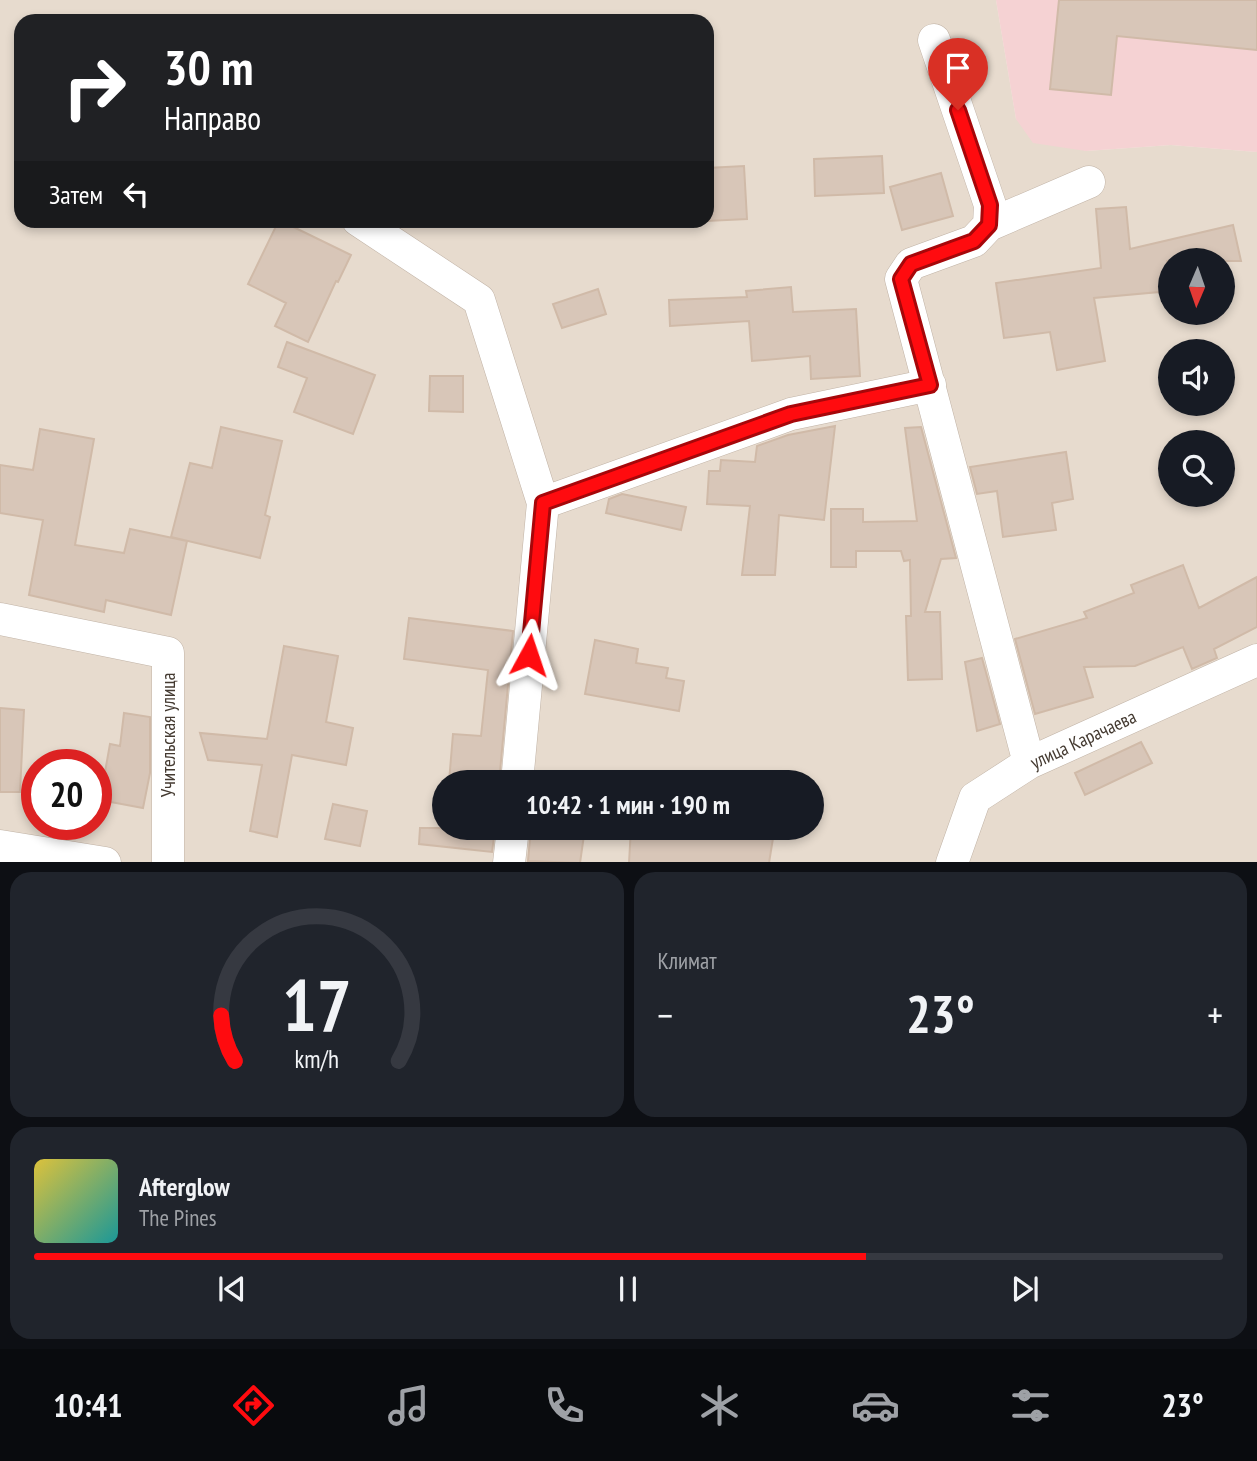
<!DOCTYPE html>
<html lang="ru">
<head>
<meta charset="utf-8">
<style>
	body { margin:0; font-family:"PT Sans Narrow",sans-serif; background:#20242c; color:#f1f3f6; height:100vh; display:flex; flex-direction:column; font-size:26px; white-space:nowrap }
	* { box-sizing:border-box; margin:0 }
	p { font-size:23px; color:#9ea1a6 }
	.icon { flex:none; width:38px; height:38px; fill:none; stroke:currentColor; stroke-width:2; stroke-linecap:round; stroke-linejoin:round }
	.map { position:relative; height:862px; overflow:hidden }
	.side { display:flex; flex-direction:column; gap:10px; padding:10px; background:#0d0f14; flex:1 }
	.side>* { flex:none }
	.top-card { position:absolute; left:14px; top:14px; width:700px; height:214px; border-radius:21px; box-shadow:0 4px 10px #0003; background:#202124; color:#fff; overflow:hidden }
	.needle { width:46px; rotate:182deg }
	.tools { position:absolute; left:1158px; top:248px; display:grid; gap:14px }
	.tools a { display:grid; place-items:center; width:77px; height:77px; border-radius:50%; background:#171b24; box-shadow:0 4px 10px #0003; font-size:35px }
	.speed { position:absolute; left:21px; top:749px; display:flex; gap:14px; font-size:35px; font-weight:700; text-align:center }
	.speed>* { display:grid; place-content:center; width:91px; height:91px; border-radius:50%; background:#171b24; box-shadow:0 4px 10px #0003; line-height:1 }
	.speed .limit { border:10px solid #d22; background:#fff; color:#111 }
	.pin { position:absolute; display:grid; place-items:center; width:60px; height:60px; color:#fff; margin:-72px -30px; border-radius:50% 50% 50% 0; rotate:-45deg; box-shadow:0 0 7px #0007 }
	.pin .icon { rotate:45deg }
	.me { position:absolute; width:77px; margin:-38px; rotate:5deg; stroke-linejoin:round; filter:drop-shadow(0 0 5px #0008) }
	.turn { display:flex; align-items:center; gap:24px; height:147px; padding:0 35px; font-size:32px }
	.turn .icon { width:91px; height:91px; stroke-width:2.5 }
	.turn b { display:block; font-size:49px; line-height:60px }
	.then { display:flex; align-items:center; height:66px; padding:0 35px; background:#0003; gap:14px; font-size:26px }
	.big { font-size:52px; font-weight:600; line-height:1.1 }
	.side .widget { flex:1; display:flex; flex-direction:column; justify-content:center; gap:10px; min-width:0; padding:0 24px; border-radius:21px; background:#20242c }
	.side .dial { align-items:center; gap:0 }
	.dial svg { height:182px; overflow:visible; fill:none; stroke:#363941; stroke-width:7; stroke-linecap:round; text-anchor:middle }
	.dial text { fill:#f1f3f6; stroke:none }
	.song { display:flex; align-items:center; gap:21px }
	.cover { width:84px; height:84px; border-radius:10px; background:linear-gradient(135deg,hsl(50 70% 55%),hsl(180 70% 35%)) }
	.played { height:7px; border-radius:4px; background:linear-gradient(90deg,#ff0b0f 70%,#363941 70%) }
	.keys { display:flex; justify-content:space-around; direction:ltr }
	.heat { display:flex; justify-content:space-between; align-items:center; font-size:38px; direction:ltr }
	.side .tiles { flex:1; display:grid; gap:10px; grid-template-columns:1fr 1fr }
	.widget:last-child { grid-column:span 2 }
	.trip { position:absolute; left:432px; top:770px; width:392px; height:70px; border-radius:35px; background:#171b24; box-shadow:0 4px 10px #0003; font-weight:600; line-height:70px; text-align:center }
	.menu { display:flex; height:112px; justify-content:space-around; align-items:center; background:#090b0e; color:#9ea1a6 }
	.menu .icon { width:49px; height:49px }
	.menu .selected { color:#ff0b0f }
	.menu b { font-size:32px; color:#f1f3f6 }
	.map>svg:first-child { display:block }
	.residential { fill:#e7dbce; fill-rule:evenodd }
	.medical { fill:#f5d2d3 }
	.building { fill:#d8c6b8; stroke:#d0baa8; stroke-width:2 }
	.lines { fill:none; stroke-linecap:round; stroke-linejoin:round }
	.minor-casing { stroke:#c1b3a6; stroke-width:33 }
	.minor { stroke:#fff; stroke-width:32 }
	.route-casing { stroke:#a6070a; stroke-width:18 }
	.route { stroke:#ff0b0f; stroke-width:12 }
	.labels { text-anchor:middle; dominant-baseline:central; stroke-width:5; stroke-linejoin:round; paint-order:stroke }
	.street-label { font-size:19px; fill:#443a31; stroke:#fff }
</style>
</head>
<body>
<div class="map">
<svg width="1257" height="863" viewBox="0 0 1257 863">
	<rect width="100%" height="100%" fill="#f3eae1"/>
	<path class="residential" d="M0,0h996l20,119 70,32 85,-6 86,7v710h-1257zM21,21h686v199h-686zM1171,261h52v52h-52zM1171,352h52v52h-52zM1171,443h52v52h-52zM37,765h59v59h-59zM444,782h368v46h-368z"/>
	<path class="medical" d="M996,0h261v152l-86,-7 -85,6 -53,-8 -17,-24z"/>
	<path class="building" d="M1059,0h198v50l-140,-14 -6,59 -61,-6z
		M882,156l2,37 -69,3 -1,-37z
		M744,166l3,53 -40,2v-53z
		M941,173l12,43 -51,14 -12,-43z
		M1126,207l4,42 103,-24 8,36h-74l3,30 -76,7 11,63 -48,9 -7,-38 -46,6 -8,-55 105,-15 -5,-59z
		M279,220l72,35 -13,27 -2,-1 -28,61 -33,-16 11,-23 -38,-19z
		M791,287l2,25 63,-3 4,67 -49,3 -1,-23 -58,5 -3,-40 -79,5 -1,-26 78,-3 -1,-6z
		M598,289l8,25 -44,14 -9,-24z
		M287,342l88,33 -22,59 -59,-22 13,-34 -29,-11z
		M430,376h33v36l-34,-1z
		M835,426l-11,94 -45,-5 -4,60h-33l8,-69 -43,-2 2,-33h11l1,-11 34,2 2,-16 31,-11z
		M221,427l61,14 -17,74 5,2 -10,41 -89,-21 19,-74 22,5z
		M921,427l35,131 -15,1 -16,53h15l2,67 -34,1 -2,-64h5l-1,-56 -6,1 -3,-10h-45v16h-25v-58h32v13l54,-1 -12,-93z
		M40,429l54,10 -19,106 49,8 6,-24 57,12 -16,74 -65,-15 -2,12 -75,-17 14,-75 -43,-7v-48l33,5z
		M1066,452l7,47 -21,4 4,27 -53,7 -6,-46 -20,3 -7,-27z
		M622,494l64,13 -5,23 -75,-17 3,-14z
		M1183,565l16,43 58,-31v50l-43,22 3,9 -25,11 -9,-22 -48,19 -51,1 9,30 -58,17 -20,-75 72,-21 -3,-6 50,-19 -3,-8z
		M409,618l104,13 -14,151h-50l4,-48 28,2 7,-66 -84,-11z
		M595,640l43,9 -2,14 32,5 -2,10 18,3 -5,30 -94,-17z
		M284,646l54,10 -12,66 27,6 -7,37 -54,-10 -15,82 -27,-6 12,-66 -54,-5 -8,-27 67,6z
		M982,658l18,66 -23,7 -12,-69z
		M0,708l24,2 -4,82h-20z
		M124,713l26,4v56l-7,35 -43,-8 10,-56 10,2z
		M1141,742l11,21 -67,32 -10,-22z
		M333,804l34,7 -7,35 -35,-7z
		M420,828h75l-3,24 -73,-8z
		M531,828h54l-5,35 -52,-2z
		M631,828h113l30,4 -5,31h-140z"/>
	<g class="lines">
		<defs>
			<path id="minor" d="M934,40l56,165 -1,20 -15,16 -63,23 -10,15 128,484
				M358,220l121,80 64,203 -26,279
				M989,225l100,-43
				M543,503l248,-89 139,-29
				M0,619l168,34v210
				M0,846l105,17
				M509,863l4,-35
				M952,863l23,-65 54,-35 228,-103"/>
		</defs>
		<use href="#minor" class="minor-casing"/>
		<use href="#minor" class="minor"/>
	</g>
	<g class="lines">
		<defs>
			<path id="route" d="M529,655l14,-152 248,-89 139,-29 -29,-106 10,-15 63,-23 15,-16 1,-20 -32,-95"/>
		</defs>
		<use href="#route" class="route-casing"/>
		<use href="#route" class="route"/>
	</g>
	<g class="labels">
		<g class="street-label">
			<text transform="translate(168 735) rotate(-90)">Учительская улица</text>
			<text transform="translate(1083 739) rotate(-25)">улица Карачаева</text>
		</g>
	</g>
</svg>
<div class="tools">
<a><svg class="needle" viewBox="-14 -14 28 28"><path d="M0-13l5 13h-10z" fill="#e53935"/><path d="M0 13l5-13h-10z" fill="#9ea1a6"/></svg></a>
<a><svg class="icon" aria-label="sound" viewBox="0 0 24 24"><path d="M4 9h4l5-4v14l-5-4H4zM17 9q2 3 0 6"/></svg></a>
<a><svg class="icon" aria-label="search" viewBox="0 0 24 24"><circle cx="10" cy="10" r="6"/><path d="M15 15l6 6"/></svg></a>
</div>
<div class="speed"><div class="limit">20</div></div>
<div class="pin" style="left:958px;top:110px;background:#d93025"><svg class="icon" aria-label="arrive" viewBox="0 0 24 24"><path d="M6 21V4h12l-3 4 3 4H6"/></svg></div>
<svg class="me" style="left:529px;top:655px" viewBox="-20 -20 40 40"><path d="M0-17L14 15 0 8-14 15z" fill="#ff0b0f" stroke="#fff" stroke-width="4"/></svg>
<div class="trip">10:42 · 1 мин · 190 m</div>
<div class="top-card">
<div class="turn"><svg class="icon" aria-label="right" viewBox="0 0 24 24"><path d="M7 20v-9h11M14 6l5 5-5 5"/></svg><div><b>30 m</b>Направо</div></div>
<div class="then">Затем<svg class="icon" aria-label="left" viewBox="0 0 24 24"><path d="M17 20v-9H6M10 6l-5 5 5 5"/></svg></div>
</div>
</div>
<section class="side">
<div class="tiles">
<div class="widget dial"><svg viewBox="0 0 100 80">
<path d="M14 69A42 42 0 1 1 86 69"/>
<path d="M14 69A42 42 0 0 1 8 49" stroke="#ff0b0f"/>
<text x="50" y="56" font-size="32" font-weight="700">17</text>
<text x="50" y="72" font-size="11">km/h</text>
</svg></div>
<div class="widget"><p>Климат</p>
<div class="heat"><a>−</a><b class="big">23°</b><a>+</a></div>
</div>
<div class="widget">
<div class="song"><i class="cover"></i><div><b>Afterglow</b><p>The Pines</p></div></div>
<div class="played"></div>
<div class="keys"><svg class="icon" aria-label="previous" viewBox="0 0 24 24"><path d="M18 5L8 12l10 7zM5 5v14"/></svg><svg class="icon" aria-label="pause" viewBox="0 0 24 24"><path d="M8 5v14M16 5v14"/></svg><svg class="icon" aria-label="next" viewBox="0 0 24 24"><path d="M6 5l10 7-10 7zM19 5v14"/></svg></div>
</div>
</div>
</section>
<nav class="menu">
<b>10:41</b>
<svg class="icon selected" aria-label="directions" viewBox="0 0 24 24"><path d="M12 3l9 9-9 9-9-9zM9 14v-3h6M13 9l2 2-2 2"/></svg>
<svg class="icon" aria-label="music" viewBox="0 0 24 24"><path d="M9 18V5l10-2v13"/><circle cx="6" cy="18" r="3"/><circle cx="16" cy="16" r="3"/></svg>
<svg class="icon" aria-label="phone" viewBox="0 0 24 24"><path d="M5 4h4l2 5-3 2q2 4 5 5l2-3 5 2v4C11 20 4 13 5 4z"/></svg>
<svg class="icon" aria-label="climate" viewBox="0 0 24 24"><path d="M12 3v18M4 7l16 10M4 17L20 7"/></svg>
<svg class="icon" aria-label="car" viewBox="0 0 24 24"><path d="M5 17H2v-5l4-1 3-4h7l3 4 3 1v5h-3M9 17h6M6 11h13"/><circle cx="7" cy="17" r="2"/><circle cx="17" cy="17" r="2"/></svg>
<svg class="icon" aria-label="filters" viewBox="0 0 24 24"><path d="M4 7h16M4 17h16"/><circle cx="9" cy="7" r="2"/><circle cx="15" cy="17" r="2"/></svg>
<b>23°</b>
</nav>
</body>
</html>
